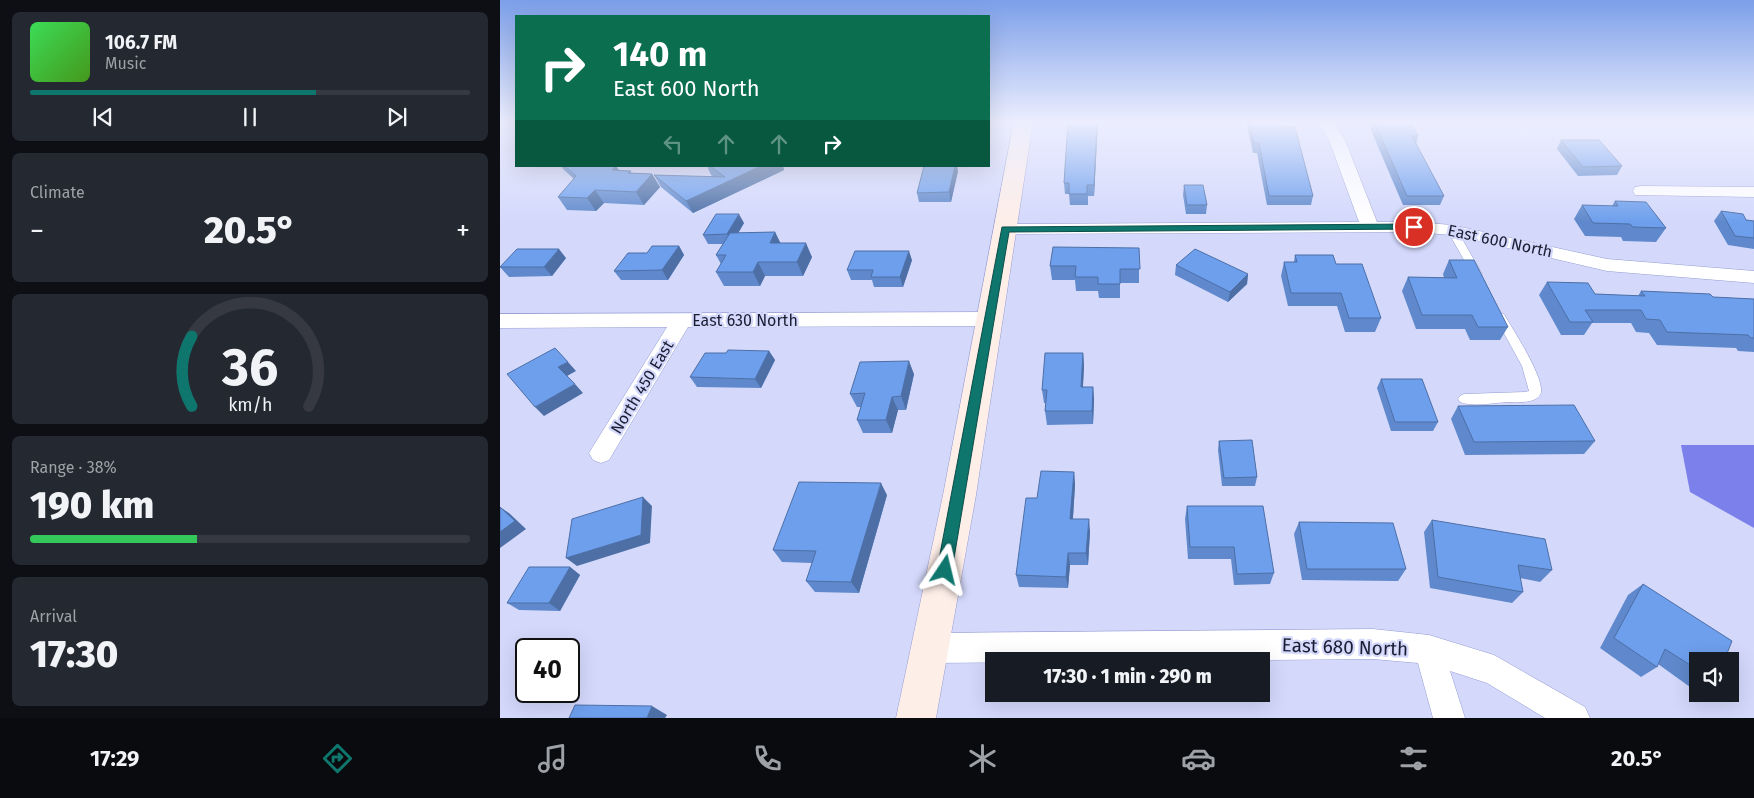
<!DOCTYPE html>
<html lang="en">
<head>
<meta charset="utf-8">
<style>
	body { margin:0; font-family:"Fira Sans",sans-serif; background:#242831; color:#f1f3f6; height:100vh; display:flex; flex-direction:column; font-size:19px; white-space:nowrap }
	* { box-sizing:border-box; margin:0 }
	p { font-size:16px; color:#9ea1a6 }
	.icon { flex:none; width:28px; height:28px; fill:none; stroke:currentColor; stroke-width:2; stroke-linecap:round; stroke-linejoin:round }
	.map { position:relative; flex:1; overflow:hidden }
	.sheet { display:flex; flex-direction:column; gap:12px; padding:12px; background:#0d0f14; width:500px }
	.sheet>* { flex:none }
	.hud { position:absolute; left:15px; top:15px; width:475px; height:152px; border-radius:0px; box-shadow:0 5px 20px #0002; background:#0b6e4f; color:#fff; overflow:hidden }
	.controls { position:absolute; left:1189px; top:652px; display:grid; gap:10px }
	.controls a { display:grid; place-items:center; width:50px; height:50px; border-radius:0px; background:#171b24; box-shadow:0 5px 20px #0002; font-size:25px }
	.speed { position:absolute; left:15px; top:638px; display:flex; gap:10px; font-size:25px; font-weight:700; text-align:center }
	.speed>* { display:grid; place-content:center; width:65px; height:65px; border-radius:50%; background:#171b24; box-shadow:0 5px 20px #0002; line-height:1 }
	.speed .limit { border:2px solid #111; border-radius:8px; background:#fff; color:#111 }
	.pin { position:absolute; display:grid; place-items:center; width:42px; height:42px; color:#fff; margin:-21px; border:2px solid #fff; border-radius:50%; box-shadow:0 1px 5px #0007 }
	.me { position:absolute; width:55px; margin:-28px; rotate:10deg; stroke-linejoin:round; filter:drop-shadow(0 0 4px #0008) }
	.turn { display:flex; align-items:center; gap:18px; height:105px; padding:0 15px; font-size:22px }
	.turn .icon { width:65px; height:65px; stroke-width:2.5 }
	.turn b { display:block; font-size:35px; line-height:42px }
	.lanes { display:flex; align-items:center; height:48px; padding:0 15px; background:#0003; justify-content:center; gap:25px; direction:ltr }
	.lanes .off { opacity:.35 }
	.big { font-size:38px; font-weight:800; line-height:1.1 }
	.sheet .widget { flex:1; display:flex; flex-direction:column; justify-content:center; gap:8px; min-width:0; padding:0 18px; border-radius:8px; background:#242831 }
	.sheet .dial { align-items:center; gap:0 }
	.dial svg { height:130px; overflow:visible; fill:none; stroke:#363941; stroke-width:7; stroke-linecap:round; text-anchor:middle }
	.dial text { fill:#f1f3f6; stroke:none }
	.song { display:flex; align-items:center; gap:15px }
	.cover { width:60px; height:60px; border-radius:8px; background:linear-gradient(135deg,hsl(130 70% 55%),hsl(100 70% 35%)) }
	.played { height:5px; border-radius:2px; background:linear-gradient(90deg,#0f766e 65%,#363941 65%) }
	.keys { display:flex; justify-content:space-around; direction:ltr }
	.heat { display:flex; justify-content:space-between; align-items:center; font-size:28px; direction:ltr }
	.charge { height:8px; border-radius:4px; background:linear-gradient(90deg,#34c759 38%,#363941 0) }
	.trip { position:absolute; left:485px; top:652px; width:285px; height:50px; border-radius:0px; background:#171b24; box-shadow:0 5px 20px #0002; font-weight:800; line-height:50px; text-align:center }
	.tab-bar { display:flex; height:80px; justify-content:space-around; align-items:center; background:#090b0e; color:#9ea1a6 }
	.tab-bar .icon { width:35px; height:35px }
	.tab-bar .current { color:#0f766e }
	.tab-bar b { font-size:22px; color:#f1f3f6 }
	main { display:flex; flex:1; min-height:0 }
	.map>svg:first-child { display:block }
	.water { fill:#7b80eb }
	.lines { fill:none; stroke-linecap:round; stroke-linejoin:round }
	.lane-casing { stroke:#969cd2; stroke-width:1 }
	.street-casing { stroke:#969cd2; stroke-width:1 }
	.secondary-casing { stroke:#969cd2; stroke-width:1 }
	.lane { fill:#fff; fill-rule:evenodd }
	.street { fill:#fff; fill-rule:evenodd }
	.secondary { fill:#feeee8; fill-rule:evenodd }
	.wall { fill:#5f89cc }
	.shaded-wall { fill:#4d6fa6 }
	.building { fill:#6e9fed; stroke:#4d6fa6 }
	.route { fill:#0f766e; stroke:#0a4d48 }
	.labels { text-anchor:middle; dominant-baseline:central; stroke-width:4.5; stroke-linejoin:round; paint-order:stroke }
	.street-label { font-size:16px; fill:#1b1d32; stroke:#d4d9fc }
	.near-street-label { font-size:19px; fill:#1b1d32; stroke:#d4d9fc }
</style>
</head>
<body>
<main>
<section class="sheet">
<div class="widget">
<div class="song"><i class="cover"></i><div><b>106.7 FM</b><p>Music</p></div></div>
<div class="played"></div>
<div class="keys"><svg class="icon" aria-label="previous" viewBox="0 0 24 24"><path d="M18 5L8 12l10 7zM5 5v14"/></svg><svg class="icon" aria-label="pause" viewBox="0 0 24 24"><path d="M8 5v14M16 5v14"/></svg><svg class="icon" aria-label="next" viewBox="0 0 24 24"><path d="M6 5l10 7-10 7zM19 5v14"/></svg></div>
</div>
<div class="widget"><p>Climate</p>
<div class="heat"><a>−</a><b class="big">20.5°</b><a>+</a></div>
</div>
<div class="widget dial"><svg viewBox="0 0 100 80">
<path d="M14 69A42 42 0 1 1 86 69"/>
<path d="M14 69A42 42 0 0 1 14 26" stroke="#0f766e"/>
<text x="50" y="56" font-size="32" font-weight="700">36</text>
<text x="50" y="72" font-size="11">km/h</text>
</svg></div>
<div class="widget"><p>Range · 38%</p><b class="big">190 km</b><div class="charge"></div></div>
<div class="widget"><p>Arrival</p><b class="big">17:30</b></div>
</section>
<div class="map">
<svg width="1254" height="718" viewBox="0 0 1254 718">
	<rect width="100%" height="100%" fill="#d4d9fc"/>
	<path class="water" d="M1181,445h73v83l-64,-36z"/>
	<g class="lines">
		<defs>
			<path id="lane" d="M952,227l5,3 25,44 -1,2 -4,1 -5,-3 -25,-44z
				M1000,313l4,1c7,13 44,68 36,81 -6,9 -24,7 -33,7 -15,1 -34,5 -47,0l-2,-3 2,-3 4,-2 61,-2 4,-1 -7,-25 -27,-49z"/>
			<path id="street" d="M817,121h15l13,19 32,82h37l38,3 155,34 147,12v12l-147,-12 -155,-36 -38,-3 -409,2 -6,-1 -3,-4 3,-4 6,-1 354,-2 -30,-82z
				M1141,186l113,1v10l-119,-2 -2,-4 2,-4z
				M490,312l7,2 3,5 -3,5 -7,2 -302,1 -79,133 -8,3 -8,-3 -4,-7 78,-126 -167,1v-14z
				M873,629l56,6 65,20 91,52 5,11h-45l-58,-35 -37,-12 15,47h-32l-15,-55 -45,-4 -442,4 -10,-5 -5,-10 5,-10 10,-5z"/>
			<path id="secondary" d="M514,121h19l-57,374 -40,223h-40l47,-223z"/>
		</defs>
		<use href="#lane" class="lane-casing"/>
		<use href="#street" class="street-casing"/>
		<use href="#secondary" class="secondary-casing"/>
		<use href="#lane" class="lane"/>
		<use href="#street" class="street"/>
		<use href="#secondary" class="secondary"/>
	</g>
	<path class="wall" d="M598,121l-4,75h-6v9h-18l-1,-11h-4l-1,-11z
		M746,121h32l35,75 -2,9h-44l-10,-52h-4z
		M867,121h43l8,15 -2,8 28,52 -4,9h-37z
		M1061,140l61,26 -5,9 -39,1 -21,-27z
		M61,166h55l3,4 14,3 19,1 8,13 -16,18 -40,-2 -8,8 -29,-1 -9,-13 16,-18 -10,-9z
		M207,166h76l1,4 -91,43 -32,-26 -7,-12 60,2 -3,-2z
		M458,171l-7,31h-32l-2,-9z
		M684,185l23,20 -1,9h-20l-3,-19z
		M1115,201l51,27 -10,14 -33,-1 -2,-4 -36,-1 -11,-17 8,-14 30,1z
		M1221,211l25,9 8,1v28l-26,-4 -14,-24z
		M244,223l-6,10 37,-1 5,11 32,14 -9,19h-38l-5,10h-36l-8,-14 5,-8 -5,-9 7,-11h-15l-5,-9z
		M179,246l5,9 -16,25h-47l-7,-9 33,-18z
		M639,248v35h-19v15h-21l-1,-7h-22l-1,-11h-23l-2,-14z
		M795,255l41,9 45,54 -6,14h-30l-8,-26h-49l-7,-30 3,-14h10z
		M66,258l-14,18 -43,1 -9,-10z
		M412,260l-9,27h-29l-2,-7h-21l-4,-10z
		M949,260l59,67 -8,13h-30l-5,-11h-49l-14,-38 6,-14 36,1 -1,-4z
		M676,265l72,9 -1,10 -19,18 -53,-27z
		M1047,282l48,12 43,2 3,-5 72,6 41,2v53l-16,-1 -2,-3 -79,-3 -8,-12 -13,-1 -5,-9h-39l-8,12h-23l-22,-40z
		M269,351l6,9 -14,28 -64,-1 -7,-10 36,-24z
		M583,353l1,13 -1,21h10l1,13 -1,24 -46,1 -2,-14 1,-8h-2l-2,-13z
		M414,374l-8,36h-8l-6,23h-29l-6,-13 4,-13h-4l-7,-13z
		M881,379l57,43 -5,9h-42l-14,-43z
		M958,406l137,35 -11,13 -119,1 -14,-36z
		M719,441l38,36 -2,9h-33l-4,-36z
		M574,472l1,13 -2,34 17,12 -2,34h-18l-2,23 -49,-1 -3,-12 21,-77z
		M387,495l-28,98 -44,-1 -9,-11 6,-18 -30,-1 -9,-12z
		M687,506l87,67 -4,11 -36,1 -3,-26h-43l-3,-40z
		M932,520l120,50 -12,12 -20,-4 3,14 -11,11 -82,-15 -6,-56z
		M799,522l107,47 -8,12 -96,-1 -8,-46z
		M70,567l10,8 -20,36 -41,-1 -12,-7z
		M1143,584l55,77 -1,31 -39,-28 -1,3 -16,10 -41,-29 28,-53z"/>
	<path class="shaded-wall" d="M597,121h1l-4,75v-11z
		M116,166l8,13 -12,-9z
		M261,166h22l1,4 -91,43 -7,-12z
		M455,166h2l1,5 -7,31 -2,-10z
		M152,174l8,13 -16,18 -8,-13z
		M95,190l9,13 -8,8 -9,-13z
		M239,214l5,9 -12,21 -5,-10z
		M275,232l7,14 -12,-3z
		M306,243l6,14 -9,19 -6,-14z
		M179,246l5,9 -16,25 -6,-10z
		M59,249l7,9 -14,18 -8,-9z
		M409,251l3,9 -9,27 -3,-10z
		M258,262l7,14 -5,10 -7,-14z
		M748,274l-1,10 -19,18 2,-10z
		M269,351l6,9 -14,28 -6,-9z
		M583,353l1,13 -2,35 -1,-14z
		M409,361l5,13 -8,36 -5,-14z
		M68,362l8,9 -9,5 -9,-9z
		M75,384l8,9 -39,23 -9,-9z
		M593,387l1,13 -1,24 -1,-13z
		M392,397l6,13 -6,23 -6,-13z
		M574,472l1,13 -3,46 -2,-12z
		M381,483l6,12 -28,98 -8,-11z
		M143,497l9,9 -2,37 -73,23 -11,-8z
		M0,507l9,6 17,16 -26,19z
		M589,519l1,12 -2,34 -2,-12z
		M568,553l2,12 -2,23 -2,-11z
		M70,567l10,8 -20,36 -11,-8z
		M152,706l15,9 -2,3h-18z"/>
	<path class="building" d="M568,121h29l-3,64h-7v9h-18v-11h-5z
		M749,121h29l3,6h14l18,69h-44l-10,-53h-5z
		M874,121h36l8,15h-6l32,60h-37z
		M1061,140h38l23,26 -39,1z
		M65,166h51l-4,4 19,1 -3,2 24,1 -16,18 -41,-2 -8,8 -29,-1 18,-21z
		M210,166h51l-75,35 -32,-26 71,2z
		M424,166h31l-6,26 -32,1z
		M684,185h19l4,20h-20z
		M1115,201l31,1 20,26 -33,-1 -3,-3 -37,-1 -11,-18 36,1z
		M1221,211l22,3 3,6 8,1v17l-19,-2z
		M216,214h23l-12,20 -24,1z
		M275,232l-5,11h36l-9,19h-39l-5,10h-37l10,-17h-10l14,-22z
		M152,246h27l-17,24 -48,1 14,-18h19z
		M553,247l86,1 1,21h-20v15h-22v-7h-23l1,-11h-26z
		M17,249h42l-15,18h-44z
		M695,249l53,25 -18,18 -54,-27z
		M355,251h54l-9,26h-29l2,-7h-26z
		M795,255h38l3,9h26l19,54h-32l-8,-25h-50l-7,-31h13z
		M949,260h25l34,67h-30l-6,-12h-50l-14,-38 49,1z
		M1047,282l41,1 7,11 50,2 -4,-5 69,3 3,3 41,2v39h-3l-3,-3 -81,-3 -7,-12 -14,-1 -5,-9h-56l8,12h-23z
		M55,348l13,14 -10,5 17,17 -40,23 -28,-33z
		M228,350l41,1 -14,28 -65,-2 15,-24h21z
		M545,353h38l-2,34h12l-1,24h-47l2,-21h-5z
		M409,361l-8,35 -9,1 -6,23h-29l8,-27 -15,1 10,-32z
		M881,379h41l16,43h-43z
		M1074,405l21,36 -121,1 -16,-36z
		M752,440l5,37 -33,1 -5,-37z
		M541,471l33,1 -4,47h19l-3,34h-18l-2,24 -50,-2 10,-77h11z
		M299,482l82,1 -30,99 -45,-1 10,-30 -43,-1z
		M143,497l-2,38 -75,23 6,-39z
		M687,506h76l11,67 -37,1 -3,-27h-44z
		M0,507l15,14 -15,11z
		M932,520l113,19 7,31 -34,-5 5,27 -85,-15z
		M799,522l94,1 13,46h-99z
		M29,567h41l-21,36h-42z
		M1143,584l89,57 -8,20h-26v9l-33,-21 -8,18 -43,-29z
		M75,705l77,1 -5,12h-78z"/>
	<linearGradient id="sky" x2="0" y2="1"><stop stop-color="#7c9fe9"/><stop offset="0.55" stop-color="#eceefe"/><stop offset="1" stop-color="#eceefe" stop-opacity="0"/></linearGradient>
	<rect width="1254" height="222" fill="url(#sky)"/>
	<path class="route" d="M914,224l5,3 -1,2 -409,3 -57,338 -2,5 -5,2 -5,-2 -3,-5 65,-343z"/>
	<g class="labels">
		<g class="street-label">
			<text transform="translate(1000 241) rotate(12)">East 600 North</text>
			<text x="245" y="320">East 630 North</text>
			<text transform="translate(142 387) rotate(-59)">North 450 East</text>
		</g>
		<g class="near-street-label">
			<text transform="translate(845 647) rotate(2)">East 680 North</text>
		</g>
	</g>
</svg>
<div class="controls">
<a><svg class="icon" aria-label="sound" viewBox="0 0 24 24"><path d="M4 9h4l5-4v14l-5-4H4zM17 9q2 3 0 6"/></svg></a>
</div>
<div class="speed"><div class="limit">40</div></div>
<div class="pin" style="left:914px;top:227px;background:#d93025"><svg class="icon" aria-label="arrive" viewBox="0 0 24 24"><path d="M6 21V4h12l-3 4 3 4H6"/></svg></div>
<svg class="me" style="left:445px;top:570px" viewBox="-20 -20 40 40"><path d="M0-17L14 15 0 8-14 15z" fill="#0f766e" stroke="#fff" stroke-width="4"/></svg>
<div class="trip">17:30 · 1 min · 290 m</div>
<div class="hud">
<div class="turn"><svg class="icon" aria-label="right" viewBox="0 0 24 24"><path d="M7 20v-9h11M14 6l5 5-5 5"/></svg><div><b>140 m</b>East 600 North</div></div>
<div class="lanes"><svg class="icon off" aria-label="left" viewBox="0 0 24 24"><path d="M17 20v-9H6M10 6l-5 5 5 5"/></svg><svg class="icon off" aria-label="ahead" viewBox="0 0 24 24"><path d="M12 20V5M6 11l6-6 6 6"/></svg><svg class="icon off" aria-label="ahead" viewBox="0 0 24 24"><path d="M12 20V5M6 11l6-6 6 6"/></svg><svg class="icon" aria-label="right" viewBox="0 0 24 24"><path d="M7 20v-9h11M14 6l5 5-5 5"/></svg></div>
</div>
</div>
</main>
<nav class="tab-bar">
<b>17:29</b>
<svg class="icon current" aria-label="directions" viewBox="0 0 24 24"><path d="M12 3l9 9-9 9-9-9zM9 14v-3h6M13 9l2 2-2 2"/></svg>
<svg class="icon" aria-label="music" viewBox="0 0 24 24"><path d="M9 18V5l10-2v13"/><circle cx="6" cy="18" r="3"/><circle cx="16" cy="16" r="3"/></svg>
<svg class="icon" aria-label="phone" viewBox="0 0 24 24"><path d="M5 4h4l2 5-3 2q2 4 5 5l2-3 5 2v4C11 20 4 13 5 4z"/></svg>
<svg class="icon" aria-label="climate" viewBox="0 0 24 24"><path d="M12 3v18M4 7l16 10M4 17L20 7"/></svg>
<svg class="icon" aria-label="car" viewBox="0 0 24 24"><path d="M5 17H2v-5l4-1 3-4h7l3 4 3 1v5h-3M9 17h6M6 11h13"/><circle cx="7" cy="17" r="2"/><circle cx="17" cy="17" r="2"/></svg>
<svg class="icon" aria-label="filters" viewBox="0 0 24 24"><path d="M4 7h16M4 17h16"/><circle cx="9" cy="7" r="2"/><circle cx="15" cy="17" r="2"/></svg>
<b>20.5°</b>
</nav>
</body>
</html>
